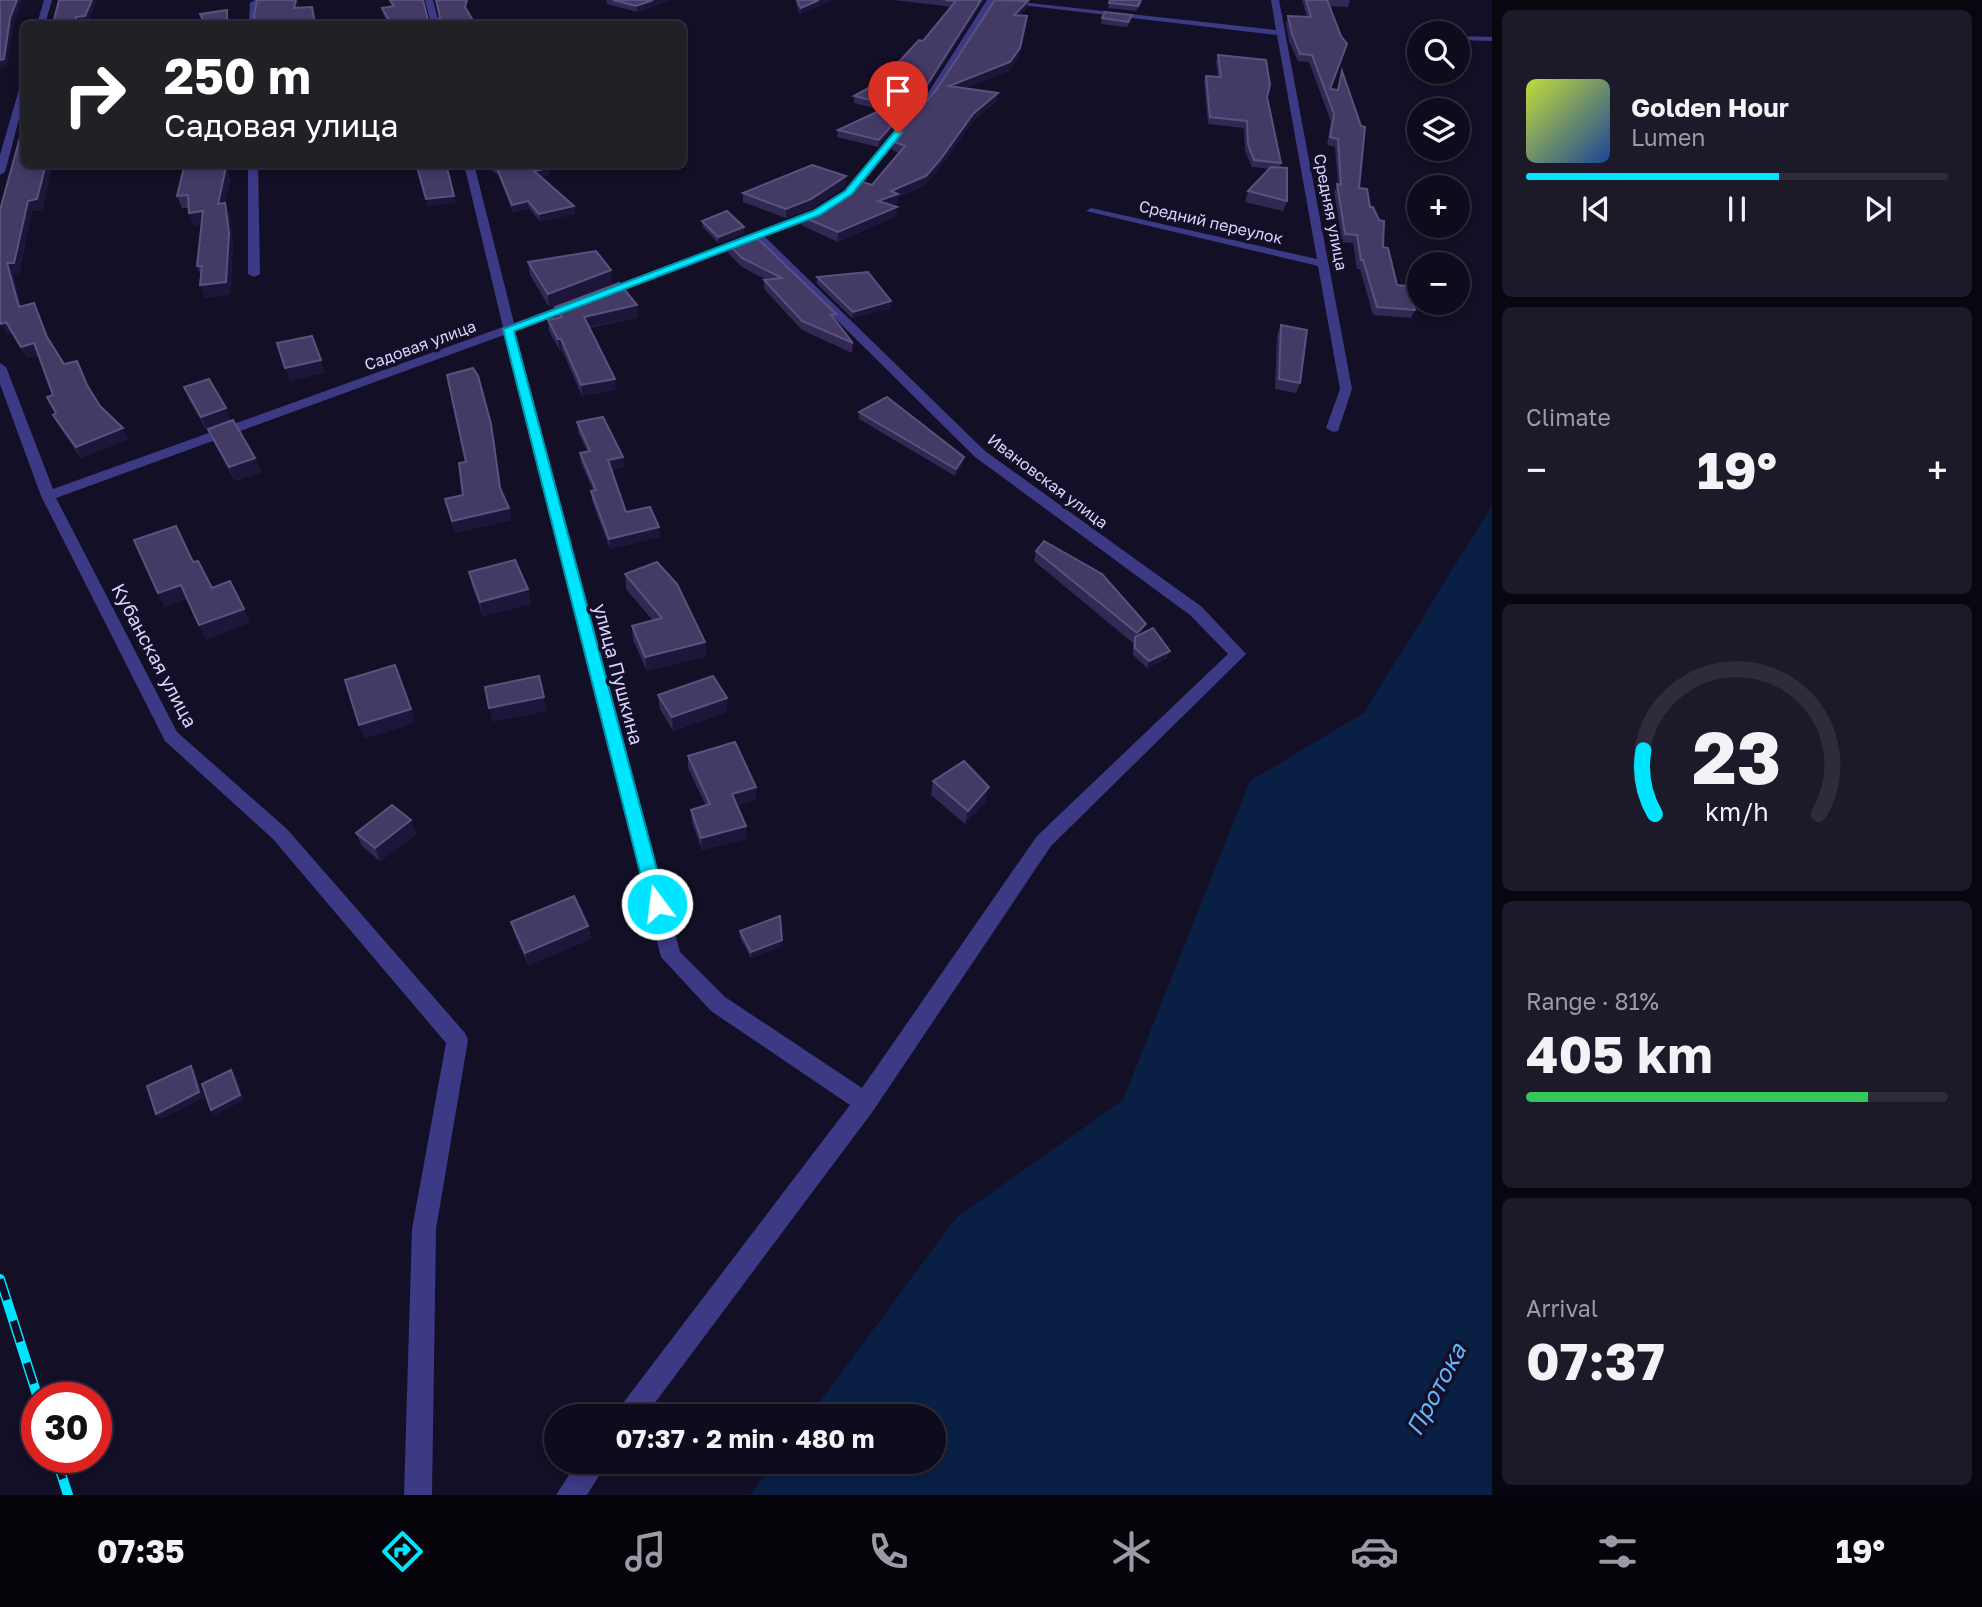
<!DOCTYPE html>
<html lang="en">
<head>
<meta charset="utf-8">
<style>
	body { margin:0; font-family:"Golos Text",sans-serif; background:#1c1929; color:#f1f3f6; height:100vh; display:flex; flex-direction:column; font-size:26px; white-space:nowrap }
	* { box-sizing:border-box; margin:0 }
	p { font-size:23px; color:#9b9ba3 }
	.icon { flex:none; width:38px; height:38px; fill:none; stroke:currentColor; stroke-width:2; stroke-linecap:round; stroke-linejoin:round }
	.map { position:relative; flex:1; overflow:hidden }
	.sheet { display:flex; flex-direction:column; gap:10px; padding:10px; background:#08060f; width:490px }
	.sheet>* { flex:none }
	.guide { position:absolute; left:21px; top:21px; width:665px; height:147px; border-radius:10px; box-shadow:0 4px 10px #0003,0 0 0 2px #2e2b3b; background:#202124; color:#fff; overflow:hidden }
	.tools { position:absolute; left:1407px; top:21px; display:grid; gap:14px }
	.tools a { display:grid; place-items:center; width:63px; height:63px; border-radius:50%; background:#0e0b1c; box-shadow:0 4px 10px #0003,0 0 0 2px #2e2b3b; font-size:35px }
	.speed { position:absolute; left:21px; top:1382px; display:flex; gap:14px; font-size:35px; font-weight:700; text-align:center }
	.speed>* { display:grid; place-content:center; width:91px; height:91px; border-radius:50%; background:#0e0b1c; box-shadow:0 4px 10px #0003,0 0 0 2px #2e2b3b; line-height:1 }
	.speed .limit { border:10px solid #d22; background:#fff; color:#111 }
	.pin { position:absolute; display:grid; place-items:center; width:60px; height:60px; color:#fff; margin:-72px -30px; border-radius:50% 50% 50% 0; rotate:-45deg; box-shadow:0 0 7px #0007 }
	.pin .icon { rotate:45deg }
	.me { position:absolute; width:77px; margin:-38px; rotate:345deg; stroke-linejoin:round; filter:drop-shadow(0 0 5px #0008) }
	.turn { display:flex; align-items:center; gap:24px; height:147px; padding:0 28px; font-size:32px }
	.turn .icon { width:91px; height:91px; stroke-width:2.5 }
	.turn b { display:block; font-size:49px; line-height:60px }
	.big { font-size:52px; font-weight:700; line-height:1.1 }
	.sheet .card { flex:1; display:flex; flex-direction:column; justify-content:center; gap:10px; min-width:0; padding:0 24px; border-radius:10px; background:#1c1929 }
	.sheet .dial { align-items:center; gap:0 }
	.dial svg { height:182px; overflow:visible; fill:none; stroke:#2e2b3b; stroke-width:7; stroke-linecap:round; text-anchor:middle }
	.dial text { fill:#f1f3f6; stroke:none }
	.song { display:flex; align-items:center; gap:21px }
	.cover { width:84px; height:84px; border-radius:10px; background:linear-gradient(135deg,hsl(70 70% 55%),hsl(220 70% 35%)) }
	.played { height:7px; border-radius:4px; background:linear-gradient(90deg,#00e5ff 60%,#2e2b3b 60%) }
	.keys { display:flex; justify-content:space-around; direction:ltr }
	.heat { display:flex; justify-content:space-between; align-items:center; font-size:38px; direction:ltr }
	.charge { height:10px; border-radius:5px; background:linear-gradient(90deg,#34c759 81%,#2e2b3b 0) }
	.trip { position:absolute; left:544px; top:1404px; width:402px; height:70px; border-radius:35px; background:#0e0b1c; box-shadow:0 4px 10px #0003,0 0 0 2px #2e2b3b; font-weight:700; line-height:70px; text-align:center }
	.dock { display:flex; height:112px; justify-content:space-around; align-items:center; background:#06040b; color:#9b9ba3 }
	.dock .icon { width:49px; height:49px }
	.dock .active { color:#00e5ff }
	.dock b { font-size:32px; color:#f1f3f6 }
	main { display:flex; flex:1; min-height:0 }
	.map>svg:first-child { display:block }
	.water { fill:#0a1f44 }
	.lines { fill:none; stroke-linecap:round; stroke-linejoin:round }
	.street { fill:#3d3a85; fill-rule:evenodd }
	.rail-casing { stroke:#00e5ff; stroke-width:10 }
	.rail { stroke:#130f26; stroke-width:7; stroke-dasharray:22; stroke-linecap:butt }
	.wall { fill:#312854 }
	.shaded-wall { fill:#1d163a }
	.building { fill:#433a66; stroke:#5a527e; stroke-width:2 }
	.route { fill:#00e5ff; stroke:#0095a6; stroke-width:2 }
	.labels { text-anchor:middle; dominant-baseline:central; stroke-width:7; stroke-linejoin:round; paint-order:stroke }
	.far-street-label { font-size:16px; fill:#d9d4ff; stroke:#130f26 }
	.street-label { font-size:19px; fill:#d9d4ff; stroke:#130f26 }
	.near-water-label { font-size:24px; font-style:italic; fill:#62b6ff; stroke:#130f26 }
</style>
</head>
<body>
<main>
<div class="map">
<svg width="1492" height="1495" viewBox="0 0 1492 1495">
	<rect width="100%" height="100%" fill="#130f26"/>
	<path class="water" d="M1492,505v990h-742l25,-34h159v-45h-125l147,-198 167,-118 127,-319 114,-68z"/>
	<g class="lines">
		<path class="street" d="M44,0h8l-7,24h-8z
			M255,0h12l-9,4 -1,20h-8l1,-21z
			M425,0h8l6,24h-8z
			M987,0h8l-61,96 -81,98 -33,21 -56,21 221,215 217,156 44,47 -195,192 -178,265 -228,305h-29l4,-9 230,-302 -139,-94 -50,-54 -157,-622 -448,163 121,234 110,97 178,204 3,7 -32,189 -4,266h-28l8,-266 34,-186 -173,-204 -108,-98 -124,-245 -41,-112v-21l6,4 47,122 450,-162 -39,-163h10l40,159 298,-112 33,-21 83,-97zM756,240l219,217 215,158 38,39 -191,182 -175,252 -137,-91 -45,-45 -165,-621z
			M1002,0l274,30 -5,-30h8l73,389 -14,42 -5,1 -7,-4 14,-39 -22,-123 -232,-55 5,-3 226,51 -40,-224 -272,-32z
			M1458,36l34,1v4l-34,-1z
			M24,83v17l-19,72 -5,3v-20l20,-69z
			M248,164h10l2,110 -6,3 -6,-3z
			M578,1461h30l-21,34h-31z"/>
		<defs>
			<path id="rail" d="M0,1279l38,119
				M56,1458l12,37"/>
		</defs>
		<use href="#rail" class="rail-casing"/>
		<use href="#rail" class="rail"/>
	</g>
	<path class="wall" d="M388,0h35l5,20h10l29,-10 8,14h-86l-6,-10 -1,-6 10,-2z
		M606,0h64l-33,12 -30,-8z
		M832,0l-32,14 -3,-7v-6z
		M894,0h90l-58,91 -48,56 -41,-10 1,-7 44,-20 -28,-7v-7l30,-16v-2l39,-37 29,-34z
		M1302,0h48l-2,7 -19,-1 1,83 7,1 5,-19 17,117 11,19 13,40 14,38 18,25 -4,8 -38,-3 -13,-46h-3l-4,-26 -11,-1 -8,-50 4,-8 -3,-37 -8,-2 4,-23 -22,-60 -11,-1 -9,-20 -3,-18 2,-7 19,1z
		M1142,2l-6,9 -28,-3 1,-5z
		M1027,8l-7,7 -1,41 -10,15 -45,17 33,13 -25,21 -33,47 -14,16 -27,12 -1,6 -6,2 5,11 -58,26 -37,-17v-9l21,-8 50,-23 27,-32 -7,-3 1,-9 44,-52z
		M1102,18l29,3 -4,6 -26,-3z
		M1218,55l49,42 14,66 -2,5 8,33 -4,10 -38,-9 3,-11 21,-22 -17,-2 -7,-16 -1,-23 -36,-4 -4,-42 2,-6 12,1 -2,-15z
		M484,164h63l2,11 -8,2 33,29 1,8 -35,7 -11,-13 -16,4 -15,-37z
		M52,165l-10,45 -10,1 -13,62 -6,1 8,32 18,8 11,28 14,22 13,-3 13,29 10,16 29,33 -48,19 -22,-32 -6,-11 3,-1 -9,-17 6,-2 -15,-40 -11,3 -15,-25 -5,2 -7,-125z
		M227,170l3,9 -5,24 5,13 3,29 -3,49 -25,4 -4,-22 -4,-10 4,-42 -7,1 -5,-12v-5h-7l-5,-12z
		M846,176l-1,10 -34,23 -25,9 -43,-16v-9z
		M702,221l42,13 -26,9 -15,-16z
		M754,235l82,86 17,22 -1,10 -50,-23 -38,-41v-9h3l-25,-13 -14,-14v-9z
		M528,262l84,21 -63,24 -19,-32z
		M817,277l74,31 -39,10 -35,-34z
		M637,305l1,12 -48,11 26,62 -34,6 -20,-46 -2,1 -11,-20 -1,-11 9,-2 -2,-11z
		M1281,325l19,58 -4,10 -21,-4 2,-54z
		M184,387l47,34 24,37 6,14 -26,9 -21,-38 -6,-13 -1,1 -17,-30z
		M859,412l104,52 -8,12 -96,-57z
		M577,422l46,35 1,10 -13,3 15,42 33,15 1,10 -50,12 -18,-48 -1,-10 2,-1 -12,-27 -1,-10 7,-2 -9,-19z
		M494,436l7,54 8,18 2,12 -56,13 -10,-34 18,-4 3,-33z
		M1036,551l106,83 25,24 -20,10 -14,-13v-12l-99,-82z
		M469,572l59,17 3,15 -48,12 -11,-30z
		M625,574l80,68 1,14 -59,15 -14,-31 -1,-14 21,-5 -27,-32z
		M658,695l69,17 -54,19 -13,-22z
		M688,756l68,31v12l-19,6 9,34 -44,11 -10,-28 -1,-12 15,-4 -18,-38z
		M933,781l53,20 -21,23 -34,-29z
		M411,820l5,14 -36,27 -18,-15 -6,-13z
		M511,922l77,4 3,13 -63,26 -13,-30z
		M740,931l42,15 -31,12 -11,-21z"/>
	<path class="shaded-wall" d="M17,0h5l-9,26 -6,41 -7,1v-8l10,-42z
		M92,0h5l-2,6 -7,18h-13l1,-7z
		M296,0h2l1,4 -2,15 -3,-11z
		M653,0h17l-33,12 -1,-6z
		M819,0h13l-32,14 1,-6z
		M981,0h3l-58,91 -48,56 1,-7z
		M1028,1l-1,7 -15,15 2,-8z
		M227,10l3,11v3h-3z
		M1027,16l-8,40 -10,15 -61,23 1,-8z
		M998,93l-1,8 -25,21 -33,47 -14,16 -27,12 -1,6 -19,8v-10l13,-10 82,-77z
		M46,164h15l-9,1 -10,45 -10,1 -13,62 -6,1 11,44 -5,-11 -12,-44 21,-62z
		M222,164h6l-1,6 3,9 -8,37 -4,-12z
		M548,168l1,7 -14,3 -1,-7z
		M846,176l-1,10 -34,23 -25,9v-9z
		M454,196l2,7 -29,3 -1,-7z
		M528,201l1,7 -16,4 -1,-7z
		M225,203l5,13 3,29 -3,49 -25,4 -5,-13z
		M574,206l1,8 -35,7 -1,-7z
		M897,207l-1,9 -58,26v-10z
		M203,211l4,12 -13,2 -5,-12z
		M744,227v7l-26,9v-6z
		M611,270l1,13 -63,24 -1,-13z
		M891,301v7l-39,10 1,-6z
		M34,303l5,11 13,34 -5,-11z
		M637,305l1,12 -52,11 -2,-11z
		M6,322l6,11 -5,2 -6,-11z
		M558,339h3l1,11 -2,1z
		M34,343l6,11 -13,4 -6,-11z
		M321,360l4,13 -35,8 -5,-13z
		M615,379l1,11 -34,6 -1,-11z
		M226,408l5,14 -24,9 -6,-14z
		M123,428l6,11 -48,19 -5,-11z
		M623,457l1,10 -15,3 -1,-10z
		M964,457l-1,7 -8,12 1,-7z
		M255,458l6,14 -26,9 -6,-14z
		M509,508l2,12 -56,13 -3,-12z
		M659,527l1,10 -50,12 -1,-10z
		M181,585l7,14 -23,8 -7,-14z
		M528,589l3,15 -48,12 -3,-14z
		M244,609l6,14 -44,17 -7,-15z
		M1146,624l-4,10 -7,5 2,-6z
		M705,642l1,14 -59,15 -2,-14z
		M1170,651l-3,7 -20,10 2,-7z
		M544,697l3,14 -54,11 -4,-14z
		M727,698v14l-54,19 -1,-14z
		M411,709l4,14 -51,16 -5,-14z
		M756,787v12l-23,7 -1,-12z
		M989,787l-3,14 -21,23 3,-13z
		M411,820l5,14 -36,27 -5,-13z
		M746,826v13l-44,11 -1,-12z
		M588,926l3,13 -63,26 -3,-12z
		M782,940v6l-31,12v-6z
		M191,1066l4,5 9,27 -43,21 -5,-5z
		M231,1070l5,5 8,25 -29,15 -4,-5z"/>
	<path class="building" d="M0,0h17l-7,18 -6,41 -4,1z
		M59,0h33l-7,16 -9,1 -1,7h-22z
		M257,0h39l-2,8 18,-1 3,17h-59l-2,-8z
		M390,0h33l5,20h10l2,-3 -4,-17h31l-2,7 10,17h-84l-9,-16 12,-2z
		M613,0h40l-17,6z
		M798,0h21l-18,8 -4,-7z
		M945,0h36l-54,85 -48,55 -41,-10 54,-25 -38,-9 33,-18h-3l35,-38 4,1 33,-40z
		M995,0l33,1 -14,14 13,1 -7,32 -10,14 -61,24 49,7 -25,21 -33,46 -14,16 -35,15 7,3 -20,7 19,6 -59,25 -37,-16 21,-8 38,-27 12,4 33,-39 -12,-5 44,-52z
		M1110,0h31l-3,6 -29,-3z
		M1306,0h21l14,36 6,8 -17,45 8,1 4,-19 19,55 4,1 -6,61 8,1 3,18h3l6,13 5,1 -1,26 5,1 9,37 10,1 8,24 -38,-3 -14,-47h-2l-4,-25 -12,-1 -8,-50 4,1 -3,-46 -8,-2 4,-23 -22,-59 -12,-1 -8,-20 -4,-18 23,1z
		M227,10v14h-22l-5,-10z
		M1105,12l27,3 -4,7 -26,-4z
		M1218,55l48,5 4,25 -3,12 14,66 -27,-3 -6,-16 -1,-23 -37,-4 -4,-41 15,1z
		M24,123v41h22l-9,35 -9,2 -14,62h-7l12,44 15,-4 13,34 17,27 13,-3 10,24 13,21 23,22 -47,19 -23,-32 3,-2 -9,-16 6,-2 -19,-52 -13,4 -15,-25 -5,2 -1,-4v-110z
		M185,164h37v4l4,-1 -8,37 7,-1 4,30 -3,49 -26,3 2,-19h-5l6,-55 -14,2 -1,-18 -11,1z
		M422,164h24l8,32 -28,3 -9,-32 5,-1z
		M492,164h55l1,4 -14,3 40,35 -35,8 -11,-13 -16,4 -15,-37z
		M812,165l34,11 -35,23 -25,10 -43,-16z
		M1271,167l16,1v33l-39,-10z
		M727,211l17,16 -26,10 -16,-16z
		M754,235l82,79 -5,1 22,28 -51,-22 -38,-41 18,-2 -40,-20 -14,-14z
		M596,251l15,19 -63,24 -20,-32z
		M868,272l23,29 -38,11 -36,-35z
		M619,283l18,22 -53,12 31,62 -34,6 -20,-46h-3l-10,-19 14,-3 -7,-10z
		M1281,325l26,5 -7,53 -21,-4z
		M312,336l9,24 -36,8 -8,-25z
		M473,368l5,8 13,48 9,64 9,20 -57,13 -7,-22 18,-4 -4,-32 7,-1 -19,-87z
		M209,379l17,29 -25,9 -17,-30z
		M887,397l77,60 -8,12 -97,-57z
		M603,417l20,40 -15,3 18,52 24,-5 9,20 -50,12 -18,-48 5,-1 -16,-37 10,-2 -13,-29z
		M233,420l22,38 -26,9 -21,-38z
		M176,526l17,36 5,-1 14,27 18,-7 14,28 -45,16 -18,-40 -23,8 -24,-53z
		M1044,541l58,33 44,50 -9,9 -101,-82z
		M515,560l13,29 -48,13 -11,-30z
		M657,562l20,22 28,58 -60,15 -13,-31 30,-8 -37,-44z
		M1153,628l17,23 -21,10 -14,-13v-11z
		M395,665l16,44 -52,16 -14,-45z
		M539,676l5,21 -55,11 -4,-21z
		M713,676l14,22 -55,19 -14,-22z
		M735,742l21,45 -24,7 14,32 -45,12 -10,-28 19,-6 -22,-48z
		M964,761l25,26 -21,24 -35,-30z
		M392,805l19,15 -36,28 -19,-15z
		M574,896l14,30 -63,27 -14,-31z
		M780,916l2,24 -31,12 -11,-21z
		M191,1066l8,26 -43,22 -9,-28z
		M231,1070l9,25 -29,15 -9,-26z"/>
	<path class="route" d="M895,131l7,2 -50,61 -32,21 -306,116 152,573 -2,6 -7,2 -6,-2 -3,-6 -145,-575 310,-118 32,-20z"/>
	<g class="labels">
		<g class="far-street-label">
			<text transform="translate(1331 212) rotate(79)">Средняя улица</text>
			<text transform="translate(1211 222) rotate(13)">Средний переулок</text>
			<text transform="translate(420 345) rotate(-20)">Садовая улица</text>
			<text transform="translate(1048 481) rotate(37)">Ивановская улица</text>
		</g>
		<g class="street-label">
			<text transform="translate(155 655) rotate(62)">Кубанская улица</text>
			<text transform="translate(619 674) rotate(75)">улица Пушкина</text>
		</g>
		<g class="near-water-label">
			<text transform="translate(1435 1389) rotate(-62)">Протока</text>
		</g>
	</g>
</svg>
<div class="tools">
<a><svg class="icon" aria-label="search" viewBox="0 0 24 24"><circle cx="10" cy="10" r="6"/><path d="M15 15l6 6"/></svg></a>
<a><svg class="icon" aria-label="layers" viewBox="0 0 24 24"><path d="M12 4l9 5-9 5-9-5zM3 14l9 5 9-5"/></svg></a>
<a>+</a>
<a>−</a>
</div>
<div class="speed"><div class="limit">30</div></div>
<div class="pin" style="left:898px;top:133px;background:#d93025"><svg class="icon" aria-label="arrive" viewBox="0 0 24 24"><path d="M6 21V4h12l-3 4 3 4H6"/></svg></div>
<svg class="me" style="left:657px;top:904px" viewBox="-20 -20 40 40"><circle r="17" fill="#00e5ff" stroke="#fff" stroke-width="3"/><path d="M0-11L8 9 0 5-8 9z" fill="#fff"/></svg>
<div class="trip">07:37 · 2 min · 480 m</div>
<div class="guide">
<div class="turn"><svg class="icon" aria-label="right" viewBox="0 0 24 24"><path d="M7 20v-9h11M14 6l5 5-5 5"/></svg><div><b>250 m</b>Садовая улица</div></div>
</div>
</div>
<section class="sheet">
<div class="card">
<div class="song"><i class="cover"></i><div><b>Golden Hour</b><p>Lumen</p></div></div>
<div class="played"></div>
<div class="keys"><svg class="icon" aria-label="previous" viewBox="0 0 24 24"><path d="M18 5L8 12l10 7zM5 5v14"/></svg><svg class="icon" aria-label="pause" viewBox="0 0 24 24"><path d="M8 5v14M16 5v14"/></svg><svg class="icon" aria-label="next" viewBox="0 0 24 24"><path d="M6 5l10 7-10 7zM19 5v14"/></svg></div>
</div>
<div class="card"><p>Climate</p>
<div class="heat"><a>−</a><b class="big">19°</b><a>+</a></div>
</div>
<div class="card dial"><svg viewBox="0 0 100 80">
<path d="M14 69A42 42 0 1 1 86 69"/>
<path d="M14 69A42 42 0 0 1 9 41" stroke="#00e5ff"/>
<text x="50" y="56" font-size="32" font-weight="700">23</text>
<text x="50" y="72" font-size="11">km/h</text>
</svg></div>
<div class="card"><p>Range · 81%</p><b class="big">405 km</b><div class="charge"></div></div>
<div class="card"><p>Arrival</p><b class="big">07:37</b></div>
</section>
</main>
<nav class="dock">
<b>07:35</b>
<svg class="icon active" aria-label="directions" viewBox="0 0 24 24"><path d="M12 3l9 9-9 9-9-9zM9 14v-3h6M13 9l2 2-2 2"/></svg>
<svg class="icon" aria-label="music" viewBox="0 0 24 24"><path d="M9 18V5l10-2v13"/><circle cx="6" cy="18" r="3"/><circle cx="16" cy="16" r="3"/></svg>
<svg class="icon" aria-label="phone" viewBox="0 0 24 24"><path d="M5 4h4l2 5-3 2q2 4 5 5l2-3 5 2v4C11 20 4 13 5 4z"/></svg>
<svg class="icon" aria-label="climate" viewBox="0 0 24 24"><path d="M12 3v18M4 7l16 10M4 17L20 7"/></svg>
<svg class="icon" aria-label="car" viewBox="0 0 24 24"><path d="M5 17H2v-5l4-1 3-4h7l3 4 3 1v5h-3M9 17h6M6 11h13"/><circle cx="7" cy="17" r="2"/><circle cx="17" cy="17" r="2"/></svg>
<svg class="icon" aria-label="filters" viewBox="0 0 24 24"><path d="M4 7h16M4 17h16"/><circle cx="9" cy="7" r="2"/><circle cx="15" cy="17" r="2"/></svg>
<b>19°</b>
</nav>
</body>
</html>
